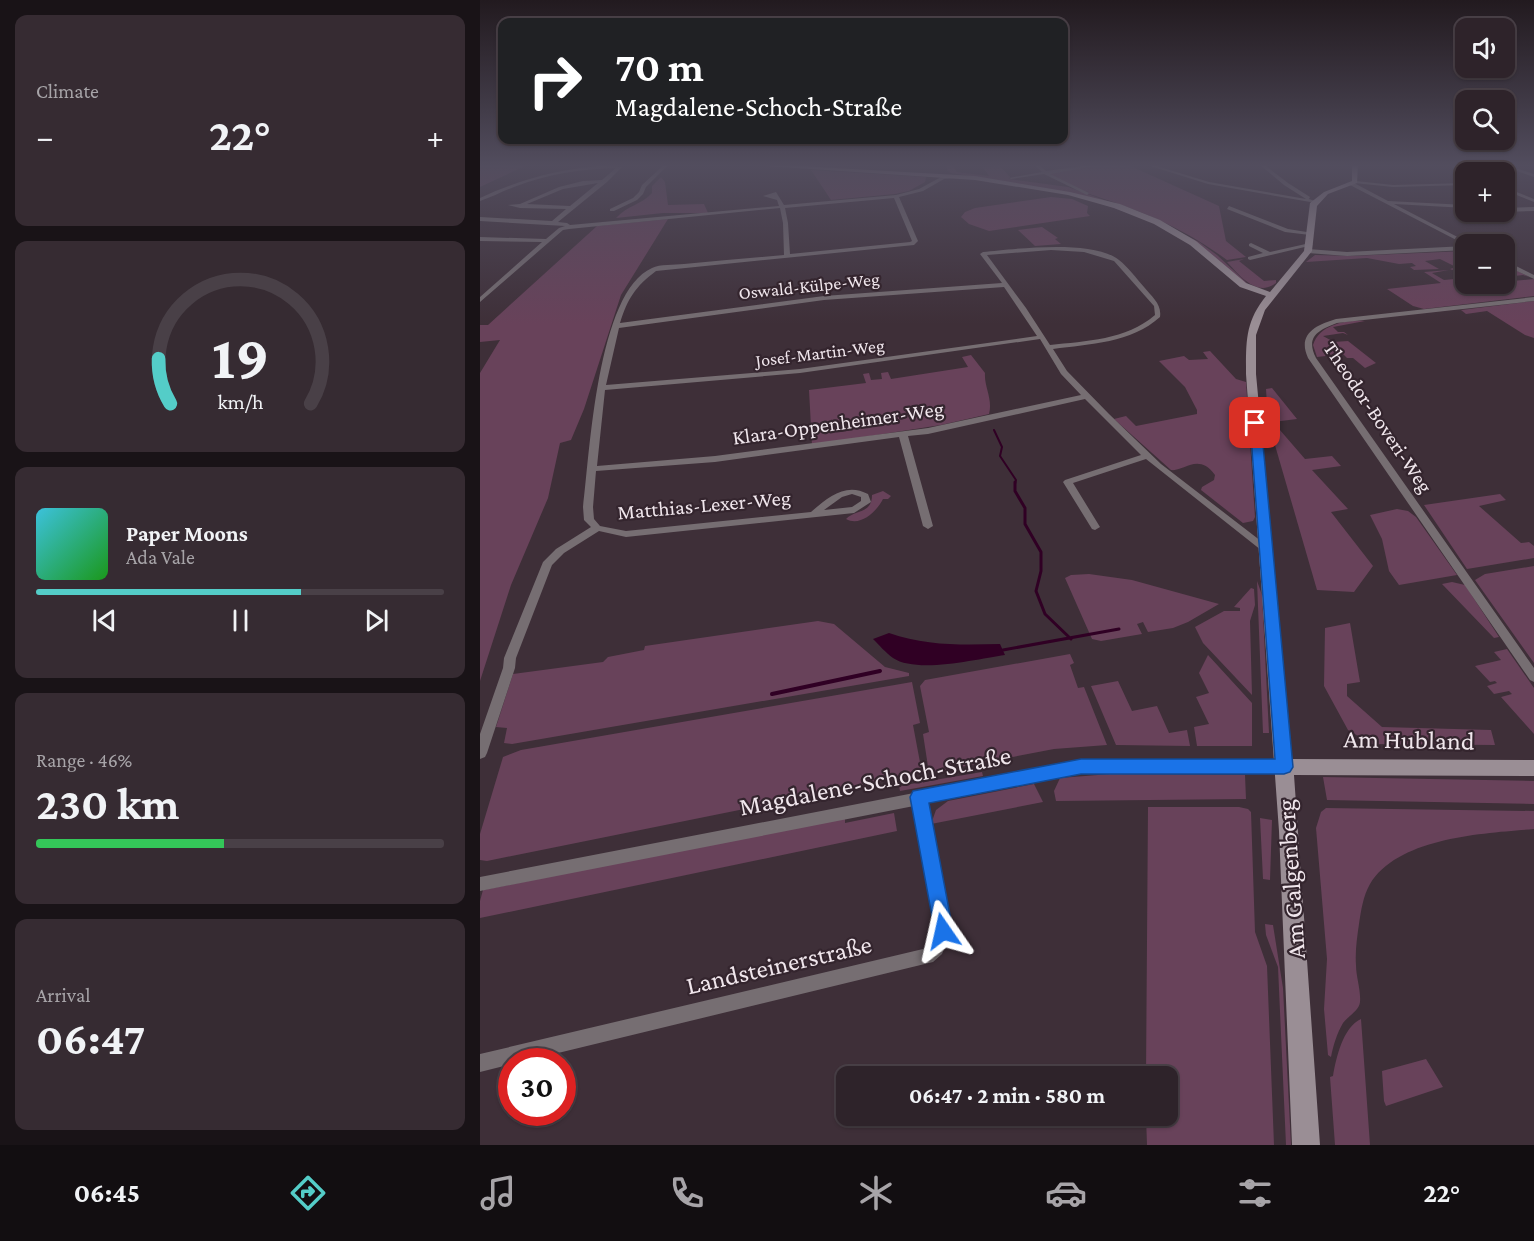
<!DOCTYPE html>
<html lang="en">
<head>
<meta charset="utf-8">
<style>
	body { margin:0; font-family:"Crimson Pro",serif; background:#362b32; color:#f1f3f6; height:100vh; display:flex; flex-direction:column; font-size:22px; white-space:nowrap }
	* { box-sizing:border-box; margin:0 }
	p { font-size:20px; color:#a7a4a8 }
	.icon { flex:none; width:33px; height:33px; fill:none; stroke:currentColor; stroke-width:2; stroke-linecap:round; stroke-linejoin:round }
	.map { position:relative; flex:1; overflow:hidden }
	.sheet { display:flex; flex-direction:column; gap:15px; padding:15px; background:#191317; width:480px }
	.sheet>* { flex:none }
	.guide { position:absolute; left:18px; top:18px; width:570px; height:126px; border-radius:12px; box-shadow:0 2px 4px #0004,0 0 0 2px #494047; background:#202124; color:#fff; overflow:hidden }
	.fabs { position:absolute; left:975px; top:18px; display:grid; gap:12px }
	.fabs a { display:grid; place-items:center; width:60px; height:60px; border-radius:12px; background:#2e232a; box-shadow:0 2px 4px #0004,0 0 0 2px #494047; font-size:30px }
	.speed { position:absolute; left:18px; top:1048px; display:flex; gap:12px; font-size:30px; font-weight:700; text-align:center }
	.speed>* { display:grid; place-content:center; width:78px; height:78px; border-radius:50%; background:#2e232a; box-shadow:0 2px 4px #0004,0 0 0 2px #494047; line-height:1 }
	.speed .limit { border:9px solid #d22; background:#fff; color:#111 }
	.pin { position:absolute; display:grid; place-items:center; width:51px; height:51px; color:#fff; margin:-26px; border-radius:12px; box-shadow:0 3px 9px #0006 }
	.me { position:absolute; width:66px; margin:-33px; rotate:349deg; stroke-linejoin:round; filter:drop-shadow(0 0 4px #0008) }
	.turn { display:flex; align-items:center; gap:21px; height:126px; padding:0 18px; font-size:27px }
	.turn .icon { width:78px; height:78px; stroke-width:2.5 }
	.turn b { display:block; font-size:42px; line-height:51px }
	.big { font-size:45px; font-weight:700; line-height:1.1 }
	.sheet .card { flex:1; display:flex; flex-direction:column; justify-content:center; gap:9px; min-width:0; padding:0 21px; border-radius:12px; background:#362b32 }
	.sheet .dial { align-items:center; gap:0 }
	.dial svg { height:156px; overflow:visible; fill:none; stroke:#494047; stroke-width:7; stroke-linecap:round; text-anchor:middle }
	.dial text { fill:#f1f3f6; stroke:none }
	.song { display:flex; align-items:center; gap:18px }
	.cover { width:72px; height:72px; border-radius:9px; background:linear-gradient(135deg,hsl(190 70% 55%),hsl(120 70% 35%)) }
	.played { height:6px; border-radius:3px; background:linear-gradient(90deg,#54cdc8 65%,#494047 65%) }
	.keys { display:flex; justify-content:space-around; direction:ltr }
	.heat { display:flex; justify-content:space-between; align-items:center; font-size:33px; direction:ltr }
	.charge { height:9px; border-radius:4px; background:linear-gradient(90deg,#34c759 46%,#494047 0) }
	.trip { position:absolute; left:356px; top:1066px; width:342px; height:60px; border-radius:12px; background:#2e232a; box-shadow:0 2px 4px #0004,0 0 0 2px #494047; font-weight:700; line-height:60px; text-align:center }
	.tab-bar { display:flex; height:96px; justify-content:space-around; align-items:center; background:#120e11; color:#a7a4a8 }
	.tab-bar .icon { width:42px; height:42px }
	.tab-bar .active { color:#54cdc8 }
	.tab-bar b { font-size:27px; color:#f1f3f6 }
	main { display:flex; flex:1; min-height:0 }
	.map>svg:first-child { display:block }
	.green { fill:#68425a }
	.water { fill:#300024 }
	.lines { fill:none; stroke-linecap:round; stroke-linejoin:round }
	.stream-far2 { stroke:#300024; stroke-width:2 }
	.stream-far1 { stroke:#300024; stroke-width:3 }
	.stream { stroke:#300024; stroke-width:4 }
	.street { fill:#766e72; fill-rule:evenodd }
	.secondary { fill:#9a8e95; fill-rule:evenodd }
	.route { fill:#1a73e8; stroke:#114b97; stroke-width:1.5 }
	.labels { text-anchor:middle; dominant-baseline:central; stroke-width:4.5; stroke-linejoin:round; paint-order:stroke }
	.far-street-label { font-size:18px; fill:#f0e6ec; stroke:#34252e }
	.street-label { font-size:21px; fill:#f0e6ec; stroke:#34252e }
	.near-street-label { font-size:26px; fill:#f0e6ec; stroke:#34252e }
</style>
</head>
<body>
<main>
<section class="sheet">
<div class="card"><p>Climate</p>
<div class="heat"><a>−</a><b class="big">22°</b><a>+</a></div>
</div>
<div class="card dial"><svg viewBox="0 0 100 80">
<path d="M14 69A42 42 0 1 1 86 69"/>
<path d="M14 69A42 42 0 0 1 8 46" stroke="#54cdc8"/>
<text x="50" y="56" font-size="32" font-weight="700">19</text>
<text x="50" y="72" font-size="11">km/h</text>
</svg></div>
<div class="card">
<div class="song"><i class="cover"></i><div><b>Paper Moons</b><p>Ada Vale</p></div></div>
<div class="played"></div>
<div class="keys"><svg class="icon" aria-label="previous" viewBox="0 0 24 24"><path d="M18 5L8 12l10 7zM5 5v14"/></svg><svg class="icon" aria-label="pause" viewBox="0 0 24 24"><path d="M8 5v14M16 5v14"/></svg><svg class="icon" aria-label="next" viewBox="0 0 24 24"><path d="M6 5l10 7-10 7zM19 5v14"/></svg></div>
</div>
<div class="card"><p>Range · 46%</p><b class="big">230 km</b><div class="charge"></div></div>
<div class="card"><p>Arrival</p><b class="big">06:47</b></div>
</section>
<div class="map">
<svg width="1054" height="1145" viewBox="0 0 1054 1145">
	<rect width="100%" height="100%" fill="#3e2f38"/>
	<path class="green" d="M0,164h49l-49,23z
		M467,164h5l5,8 32,4 -6,-9 17,-1 10,11 -1,2 59,8 76,27 55,28 18,13 31,29 -6,-2 -42,-37 -32,-18 -97,-34 -120,-20 -4,-3z
		M627,164h19l93,42 7,35 20,16 -19,3c-45,-33 -87,-50 -141,-67l3,-1 -9,-1 -33,-18z
		M331,170l115,7 -1,5 -16,9 -14,3 -64,6z
		M181,177l4,5 3,23 36,-1 4,9h-45l-47,5c12,-13 25,-13 36,-25v-7z
		M571,197l21,2 16,7 -1,7 3,3 -101,15 -20,-7 -8,-7 4,-5 10,-4z
		M188,219l-47,76 -37,114 -13,31 -11,3 -12,55 -37,87 -31,96v-308l20,-33 -20,2v-17h8l109,-99z
		M562,227l16,11 -3,1 6,5 -26,2 -17,-16z
		M985,251v23c-5,-4 -11,-3 -15,-5l6,-2 -16,-8 -15,2 14,8 -25,1 -4,-3 6,-1 -4,-3 -13,1 -32,-6 -61,4 9,-7 37,1z
		M764,259l-5,2 25,20 12,-1v3c-19,15 -37,-8 -49,-21z
		M1025,264l24,13 -6,-2 -17,2 7,4 21,-2v17l-110,13 -11,-3 -26,-17 54,-6 -17,-11 25,-2 -17,3 12,7 21,-2 1,6h38z
		M1054,301v37l-9,-3 -38,-24 -21,3 -5,-4z
		M885,321l6,2 -6,-2 -32,6 5,5h6l4,3 -5,-2 -20,3 11,6 14,-1 28,22 -11,5 -12,-10h-6l-4,-4 -26,3 -4,-12c7,-21 33,-25 52,-24z
		M730,351l26,28 10,3 9,135 -2,4 -10,2 -42,-33 1,-3 12,-7 1,-5c-17,-23 -31,-3 -44,-5l-57,-51 12,-3 10,10 61,-12v-4l-12,-23 -26,-26 25,-5 5,4 19,-1 -5,-7z
		M491,355l14,18c-1,14 8,26 4,41l-48,11 -129,20 -3,-55 57,-7 -3,-9 6,-1 2,7 11,-1 -1,-6 7,-1 3,7 77,-12 -6,-10z
		M792,388l25,31 -24,3 32,37 27,-3 9,10 -29,4 36,39 -17,3 42,54 -19,26 -37,-2 -49,-169 -2,-32z
		M403,491l8,5 -3,3h-5c-6,12 -22,28 -37,20 10,-10 26,-5 26,-24z
		M1020,494l6,6 -27,6 42,37 8,-1 5,4v12l-67,11 -43,-64z
		M917,509l11,2 8,6 41,58 -58,10 -10,-14 -7,-32 -12,-24z
		M1054,566v97l-59,-83 10,-6z
		M609,574l43,6 87,24 -31,18 -15,6 -25,4 -5,-10 -6,2 5,10 -41,7 -9,-2 -27,-61 6,-3z
		M777,581l5,14 7,138h-6z
		M972,582l13,3 34,52 -5,1 -52,-54z
		M771,588l3,1 1,16 -5,16 2,74 -49,-52 -8,-16 29,-16h16v-3l-6,-1z
		M338,621l16,3 51,43 24,6v3l-397,68 -8,-1 3,-15 -11,-1 17,-53 90,-12 5,-5 36,-7 1,-4z
		M870,623l10,59 -13,2v12l35,31 109,3 4,15 -123,-1 -24,-14 -24,-44 1,-58z
		M1027,649l27,39v46l-33,-37 11,-3 -3,-3 -15,3 -7,-8 10,-3 -2,-2 -5,1 -15,-16 26,-6 -7,-8z
		M590,654l4,9 -4,2 8,23 6,-1 23,58 -53,4 -125,24 -6,-39 6,-2 -9,-46 5,-6z
		M728,655l44,48v43h-55l-3,-19 15,-3 -13,-27 13,-4 -10,-20z
		M638,681l14,30 25,-5 12,27 18,-3 3,16 -74,-1 -25,-59z
		M432,682l8,41 -7,2 9,48 -435,88 -7,-1v-26l23,-77 18,-7z
		M502,772l1,4 -83,15 -1,-5z
		M630,774l135,1 1,24 -190,2 -2,-10 6,-13z
		M843,777l211,4v23l-207,-4z
		M554,784l9,18 -112,22 5,-14 12,-9z
		M668,807h91l9,2 3,3 4,120 12,34 7,179h-127l-1,-29h21v-39h-21z
		M846,808l208,3v18c-49,4 -136,8 -164,55 -7,12 -9,27 -11,40 -2,13 -4,28 -3,41 0,12 5,25 4,37 -1,9 -12,14 -17,21 -6,10 -10,23 -12,34l-3,-2 -4,-46 3,-50 -11,-131 5,-16z
		M414,813l3,18 -417,87v-17l3,-11 362,-73v6z
		M780,818l12,2 -2,60 -7,-1z
		M785,924l8,1 10,63 8,157h-5l-8,-178 -12,-32z
		M881,1019l9,126h-35l-5,-68 3,-1c3,-18 10,-49 28,-57z
		M946,1059l17,28 -57,19 -2,-5 -2,-30z"/>
	<path class="water" d="M409,633c37,13 73,12 111,11l5,11c-28,4 -88,19 -112,3 -7,-5 -14,-13 -20,-19z"/>
	<g class="lines">
		<path class="stream-far2" d="M514,430l8,17 -2,9 16,24 -1,4"/>
		<path class="stream-far1" d="M535,482v9l10,17v16l16,28v19l-5,20 9,23 26,25
			M523,650l116,-21"/>
		<path class="stream" d="M292,694l108,-23"/>
		<path class="street" d="M185,164h4l-23,23 -3,7 -6,6 -23,11h-4v-2l23,-11 6,-6 3,-7z
			M403,164h59l2,1 -2,1z
			M554,164h4l8,7 52,-7h9l-57,10 39,19 -2,2 -43,-21 -33,5 -2,-1 33,-6z
			M664,164h6l59,18 97,17 -22,-14 -25,-21h4l25,19 22,14 -1,2 9,3 -2,1 -108,-19z
			M966,164h5l19,8 -4,1z
			M1017,164h6l31,10v3z
			M121,166l21,1 -15,15 -49,40 9,1 3,2 209,-19 -2,-6 -14,-4 13,-4 8,13 112,-10 23,-6 22,-12 17,-1 2,1 -16,2 -21,12 -24,6 19,44 -4,4 -258,26c-21,16 -28,27 -36,52l204,-27 178,-13 -22,-29 3,-2c32,-3 110,-13 136,8 9,7 17,18 25,27 8,10 18,17 16,30 -29,26 -70,27 -107,32l14,22 42,43 52,50 109,84 -5,3 -4,-1 -115,-91 -73,24 27,44 -5,3 -3,-1 -29,-47 2,-2 76,-25 -56,-56 -157,35 -20,2 25,90 -5,3 -5,-3 -24,-89 -184,25 -119,9 -3,36 1,12 6,7 26,5 185,-19c17,-15 35,-30 57,-18l3,8 -17,11 -228,24 -27,-6 -35,22 -12,12 -36,93 -1,10 -28,85 -2,4 -5,2v-25l23,-66 1,-10 39,-96 13,-13 35,-22 -7,-7 -1,-13c7,-54 14,-215 69,-239 8,-4 22,-3 32,-4 33,-3 67,-6 100,-9l-1,-32 -3,-15 -211,21 -6,1 -83,72v-5l62,-55 -62,-1v-4l66,2 13,-11 6,-2 -85,-5v-4l72,4 14,-12 -46,-1 -12,-3 12,-1 39,-17 24,-6 19,-1 14,-12c-35,1 -69,6 -102,19 -11,4 -22,10 -34,14v-3c39,-18 78,-29 121,-32zM118,183l-28,23 -43,-2 36,-15zM414,198l18,43 -2,1 -120,12 -2,-31 -3,-15zM571,250l33,2 30,9 40,45 1,9c-29,25 -69,26 -105,30l-24,-37 -39,-53zM524,287l33,49 -237,33 -194,16 13,-57 205,-28zM560,339l21,35 20,21 -153,33 -213,28 -118,10 8,-76 195,-17zM372,494l9,3v4l-9,6 -28,3 18,-13z
			M876,181l37,4 73,-2v2l-73,2 -39,-4z
			M870,183h4l34,18 78,4v3l-72,-4 77,40 -5,1 -116,-60z
			M1024,187l30,12v3l-30,-12z
			M749,206l59,23 25,4 -3,2 -25,-3 -58,-23z
			M1054,207v4l-30,1v-4z
			M771,243l19,9 40,-9 3,2 -63,15 -2,-1v-2l15,-4 -14,-7v-2z
			M986,246v4l-119,6 -39,-3 -3,-2 3,-2 39,3z
			M1024,260l30,15v4l-30,-14z
			M1054,297v4l-197,22c-18,7 -32,13 -21,35l218,310v14l-4,-2 -222,-322c-11,-24 8,-33 28,-39z
			M601,761h203l5,2 2,4 -2,4 -5,2h-203l-154,30 24,128 -9,23 -9,8 -412,100h-9v2l-32,8v-18l443,-105 7,-7 5,-11 -21,-125 -434,85v-14l434,-84 5,-2 3,1z"/>
		<path class="secondary" d="M254,164h31l210,12 95,16 50,12 40,16 36,21 50,42 24,9 34,-41 6,-48 14,-11 28,-11v-17h6l-1,19 -29,11 -11,12 -5,45 -47,59 -9,25v39l36,385 242,1v16l-240,-1 26,370h-28l-13,-314 -33,-457c0,-32 -1,-52 20,-78l-26,-9 -50,-42 -36,-21 -40,-16 -46,-13 -93,-15z"/>
	</g>
	<linearGradient id="sky" x2="0" y2="1"><stop stop-color="#221a1f"/><stop offset="0.51" stop-color="#524d5e"/><stop offset="1" stop-color="#524d5e" stop-opacity="0"/></linearGradient>
	<rect width="1054" height="324" fill="url(#sky)"/>
	<path class="route" d="M775,420l6,3 32,344 -3,5 -6,2h-203l-152,29 24,128 -3,7 -7,3 -7,-3 -26,-141 3,-6 168,-32h194l-25,-336z"/>
	<g class="labels">
		<g class="far-street-label">
			<text transform="translate(329 286) rotate(-6)">Oswald-Külpe-Weg</text>
			<text transform="translate(340 353) rotate(-7)">Josef-Martin-Weg</text>
		</g>
		<g class="street-label">
			<text transform="translate(898 417) rotate(56)">Theodor-Boveri-Weg</text>
			<text transform="translate(358 423) rotate(-8)">Klara-Oppenheimer-Weg</text>
			<text transform="translate(224 505) rotate(-5)">Matthias-Lexer-Weg</text>
		</g>
		<g class="near-street-label">
			<text transform="translate(929 740) rotate(1)">Am Hubland</text>
			<text transform="translate(395 781) rotate(-11)">Magdalene-Schoch-Straße</text>
			<text transform="translate(811 879) rotate(-94)">Am Galgenberg</text>
			<text transform="translate(299 965) rotate(-13)">Landsteinerstraße</text>
		</g>
	</g>
</svg>
<div class="fabs">
<a><svg class="icon" aria-label="sound" viewBox="0 0 24 24"><path d="M4 9h4l5-4v14l-5-4H4zM17 9q2 3 0 6"/></svg></a>
<a><svg class="icon" aria-label="search" viewBox="0 0 24 24"><circle cx="10" cy="10" r="6"/><path d="M15 15l6 6"/></svg></a>
<a>+</a>
<a>−</a>
</div>
<div class="speed"><div class="limit">30</div></div>
<div class="pin" style="left:775px;top:423px;background:#d93025"><svg class="icon" aria-label="arrive" viewBox="0 0 24 24"><path d="M6 21V4h12l-3 4 3 4H6"/></svg></div>
<svg class="me" style="left:463px;top:931px" viewBox="-20 -20 40 40"><path d="M0-17L14 15 0 8-14 15z" fill="#1a73e8" stroke="#fff" stroke-width="4"/></svg>
<div class="trip">06:47 · 2 min · 580 m</div>
<div class="guide">
<div class="turn"><svg class="icon" aria-label="right" viewBox="0 0 24 24"><path d="M7 20v-9h11M14 6l5 5-5 5"/></svg><div><b>70 m</b>Magdalene-Schoch-Straße</div></div>
</div>
</div>
</main>
<nav class="tab-bar">
<b>06:45</b>
<svg class="icon active" aria-label="directions" viewBox="0 0 24 24"><path d="M12 3l9 9-9 9-9-9zM9 14v-3h6M13 9l2 2-2 2"/></svg>
<svg class="icon" aria-label="music" viewBox="0 0 24 24"><path d="M9 18V5l10-2v13"/><circle cx="6" cy="18" r="3"/><circle cx="16" cy="16" r="3"/></svg>
<svg class="icon" aria-label="phone" viewBox="0 0 24 24"><path d="M5 4h4l2 5-3 2q2 4 5 5l2-3 5 2v4C11 20 4 13 5 4z"/></svg>
<svg class="icon" aria-label="climate" viewBox="0 0 24 24"><path d="M12 3v18M4 7l16 10M4 17L20 7"/></svg>
<svg class="icon" aria-label="car" viewBox="0 0 24 24"><path d="M5 17H2v-5l4-1 3-4h7l3 4 3 1v5h-3M9 17h6M6 11h13"/><circle cx="7" cy="17" r="2"/><circle cx="17" cy="17" r="2"/></svg>
<svg class="icon" aria-label="filters" viewBox="0 0 24 24"><path d="M4 7h16M4 17h16"/><circle cx="9" cy="7" r="2"/><circle cx="15" cy="17" r="2"/></svg>
<b>22°</b>
</nav>
</body>
</html>
